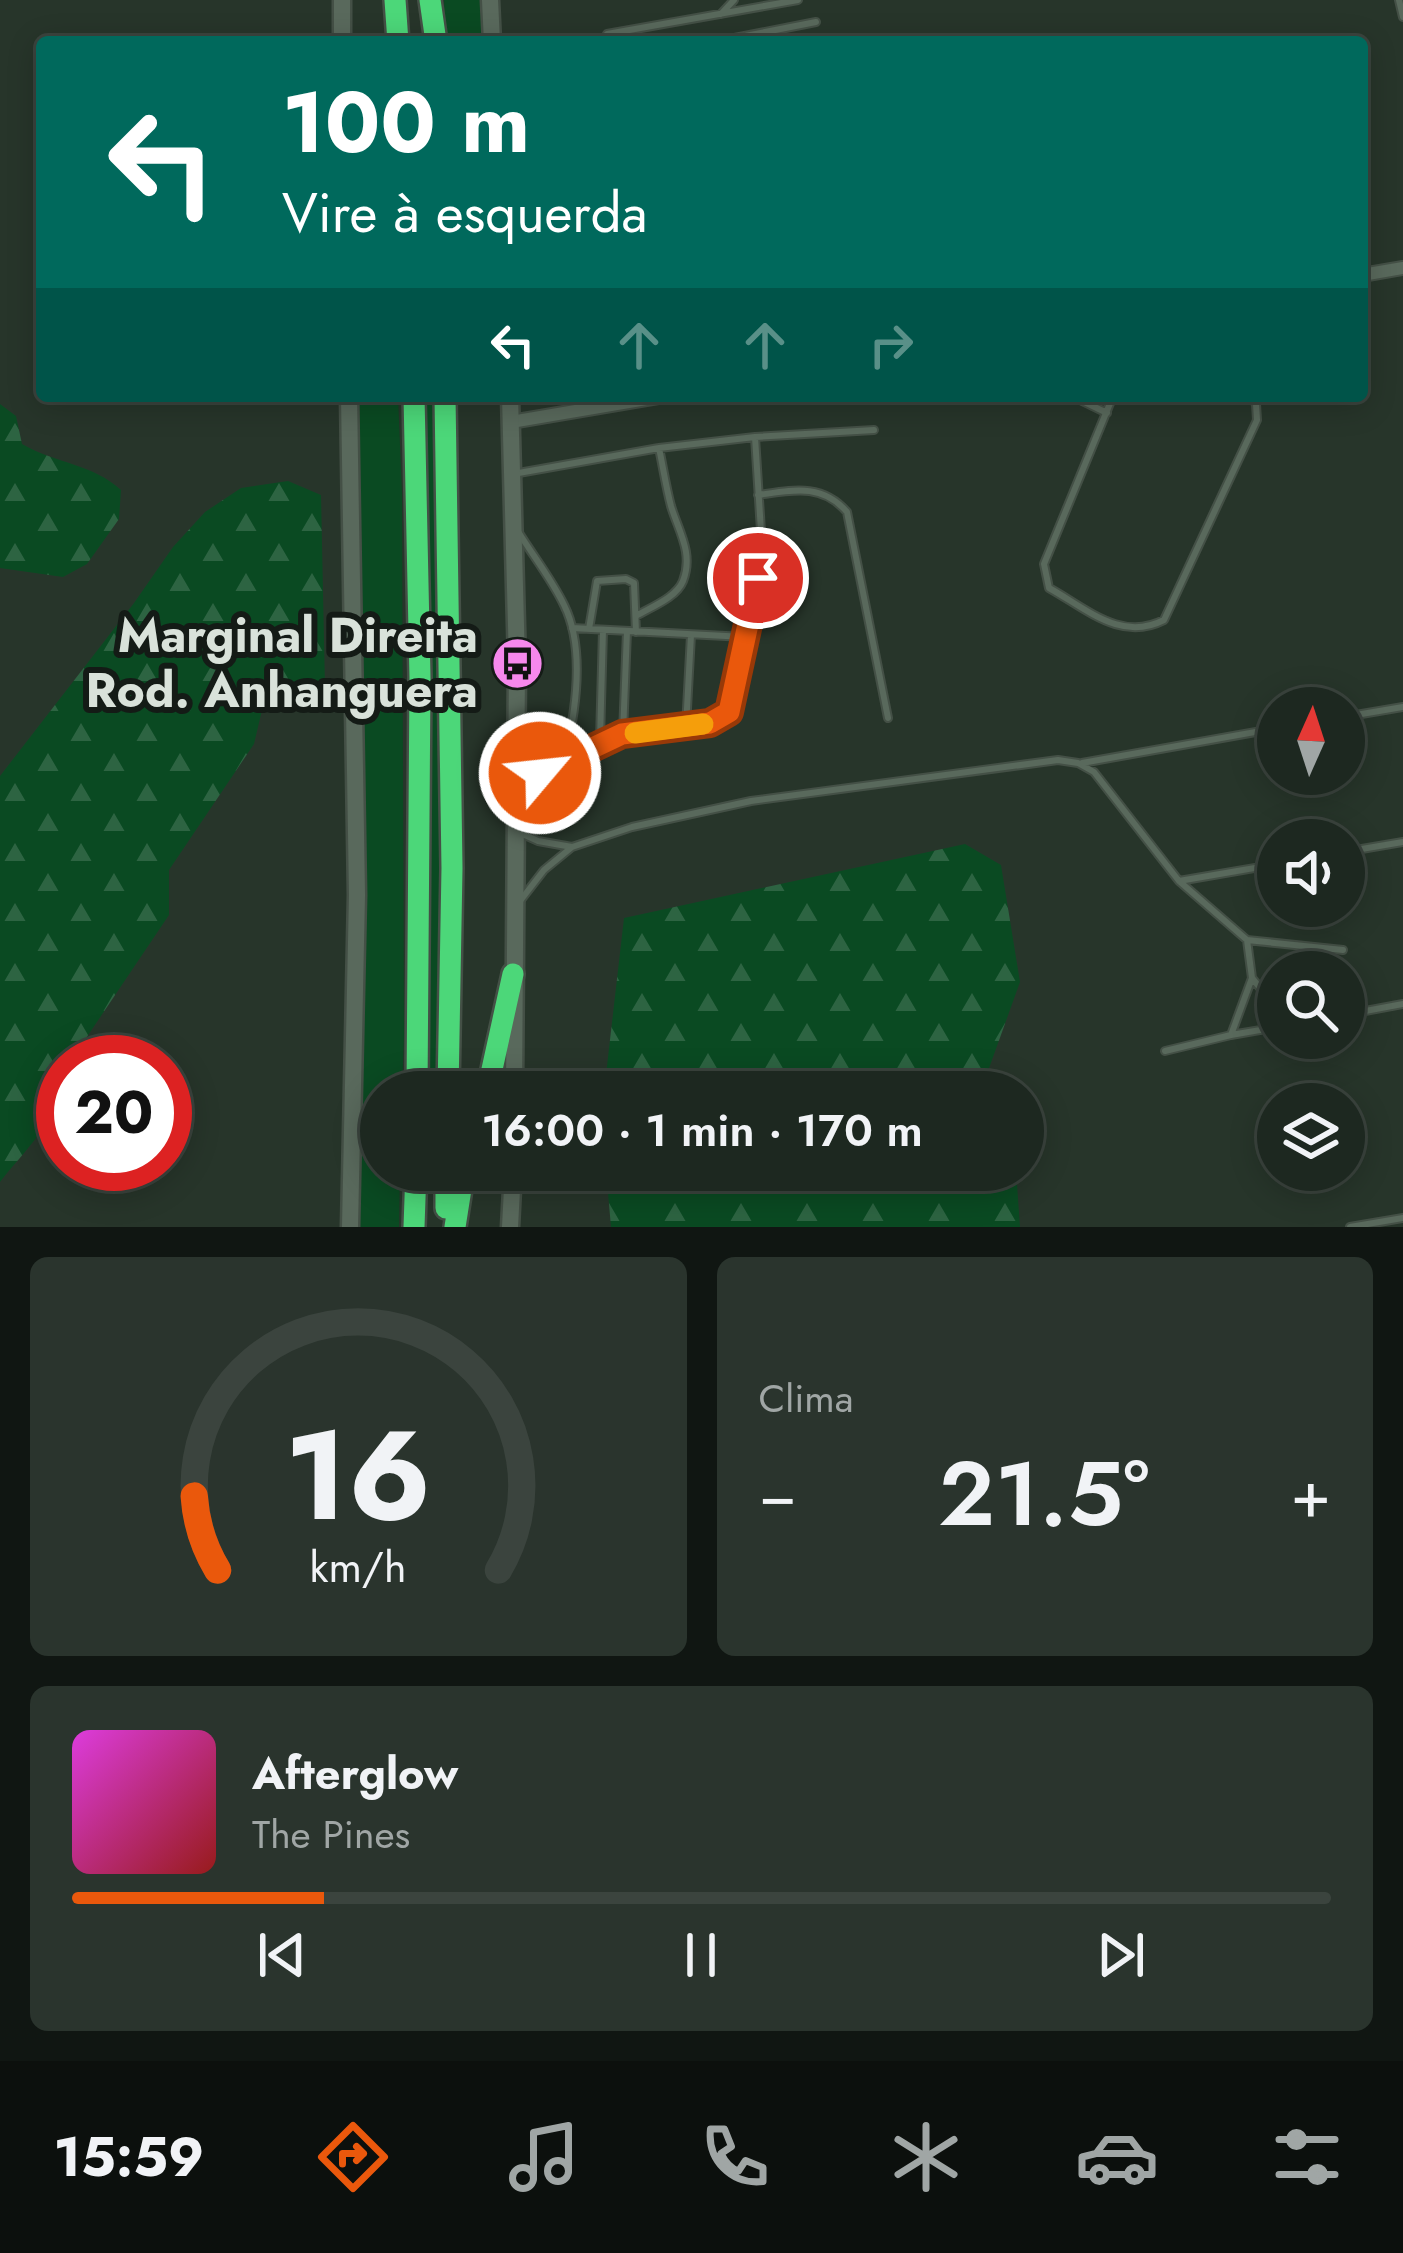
<!DOCTYPE html>
<html lang="pt">
<head>
<meta charset="utf-8">
<style>
	body { margin:0; font-family:Jost,sans-serif; background:#2a342d; color:#f1f3f6; height:100vh; display:flex; flex-direction:column; font-size:45px; white-space:nowrap }
	* { box-sizing:border-box; margin:0 }
	p { font-size:39px; color:#a0a6a5 }
	.icon { flex:none; width:66px; height:66px; fill:none; stroke:currentColor; stroke-width:2; stroke-linecap:round; stroke-linejoin:round }
	.map { position:relative; height:1227px; overflow:hidden }
	.panel { display:flex; flex-direction:column; gap:30px; padding:30px; background:#101612; flex:1 }
	.panel>* { flex:none }
	.top-card { position:absolute; left:36px; top:36px; width:1332px; height:366px; border-radius:12px; box-shadow:0 6px 30px #0003,0 0 0 3px #3b443e; background:#00695c; color:#fff; overflow:hidden }
	.needle { width:78px; rotate:3deg }
	.fabs { position:absolute; left:1257px; top:687px; display:grid; gap:24px }
	.fabs a { display:grid; place-items:center; width:108px; height:108px; border-radius:50%; background:#1d2820; box-shadow:0 6px 30px #0003,0 0 0 3px #3b443e; font-size:60px }
	.speed { position:absolute; left:36px; top:1035px; display:flex; gap:24px; font-size:60px; font-weight:700; text-align:center }
	.speed>* { display:grid; place-content:center; width:156px; height:156px; border-radius:50%; background:#1d2820; box-shadow:0 6px 30px #0003,0 0 0 3px #3b443e; line-height:1 }
	.speed .limit { border:18px solid #d22; background:#fff; color:#111 }
	.pin { position:absolute; display:grid; place-items:center; width:102px; height:102px; color:#fff; margin:-51px; border:6px solid #fff; border-radius:50%; box-shadow:0 3px 12px #0007 }
	.me { position:absolute; width:132px; margin:-66px; rotate:62deg; stroke-linejoin:round; filter:drop-shadow(0 0 9px #0008) }
	.turn { display:flex; align-items:center; gap:42px; height:252px; padding:0 48px; font-size:54px }
	.turn .icon { width:156px; height:156px; stroke-width:2.5 }
	.turn b { display:block; font-size:84px; line-height:102px }
	.lanes { display:flex; align-items:center; height:114px; padding:0 48px; background:#0003; justify-content:center; gap:60px; direction:ltr }
	.lanes .off { opacity:.35 }
	.big { font-size:90px; font-weight:600; line-height:1.1 }
	.panel .widget { flex:1; display:flex; flex-direction:column; justify-content:center; gap:18px; min-width:0; padding:0 42px; border-radius:18px; background:#2a342d }
	.panel .dial { align-items:center; gap:0 }
	.dial svg { height:312px; overflow:visible; fill:none; stroke:#3b443e; stroke-width:7; stroke-linecap:round; text-anchor:middle }
	.dial text { fill:#f1f3f6; stroke:none }
	.song { display:flex; align-items:center; gap:36px }
	.cover { width:144px; height:144px; border-radius:18px; background:linear-gradient(135deg,hsl(300 70% 55%),hsl(0 70% 35%)) }
	.played { height:12px; border-radius:6px; background:linear-gradient(90deg,#ea580c 20%,#3b443e 20%) }
	.keys { display:flex; justify-content:space-around; direction:ltr }
	.heat { display:flex; justify-content:space-between; align-items:center; font-size:66px; direction:ltr }
	.panel .tiles { flex:1; display:grid; gap:30px; grid-template-columns:1fr 1fr }
	.widget:last-child { grid-column:span 2 }
	.trip { position:absolute; left:360px; top:1071px; width:684px; height:120px; border-radius:60px; background:#1d2820; box-shadow:0 6px 30px #0003,0 0 0 3px #3b443e; font-weight:600; line-height:120px; text-align:center }
	.menu { display:flex; height:192px; justify-content:space-around; align-items:center; background:#0c100d; color:#a0a6a5 }
	.menu .icon { width:84px; height:84px }
	.menu .active { color:#ea580c }
	.menu b { font-size:54px; color:#f1f3f6 }
	.map>svg:first-child { display:block }
	.grass { fill:#0a4a22 }
	.forest { fill:url(#forest-firs) }
	.lines { fill:none; stroke-linecap:round; stroke-linejoin:round }
	.lane-casing { stroke:#445046; stroke-width:10 }
	.street-casing { stroke:#445046; stroke-width:16 }
	.secondary-casing { stroke:#445046; stroke-width:21 }
	.highway-casing { stroke:#445046; stroke-width:26 }
	.lane { stroke:#59695c; stroke-width:6 }
	.street { stroke:#59695c; stroke-width:12 }
	.secondary { stroke:#59695c; stroke-width:16 }
	.highway { stroke:#4cd779; stroke-width:21 }
	.route-casing { stroke:#983908; stroke-width:30 }
	.route { stroke:#ea580c; stroke-width:21 }
	.slow { stroke:#f59e0b; stroke-width:21 }
	.labels { text-anchor:middle; dominant-baseline:central; stroke-width:12; stroke-linejoin:round; paint-order:stroke }
	.poi-label { font-size:48px; font-weight:bold; fill:#d9e2da; stroke:#141b16; text-anchor:end }
</style>
</head>
<body>
<div class="map">
<svg width="1403" height="1227" viewBox="0 0 1403 1227">
	<defs>
		<pattern id="forest-firs" width="22" height="20" patternUnits="userSpaceOnUse" patternTransform="scale(3)"><rect width="22" height="20" fill="#0a4a22"/><path d="M5 1l3.5 6h-7zM16 11l3.5 6h-7z" fill="#2d6442"/></pattern>
	</defs>
	<rect width="100%" height="100%" fill="#27352a"/>
	<path class="grass" d="M444,0h40l2,42h-40z
		M359,396h39l4,98 2,541 -2,57h-21v78h19l-1,57h-42l7,-509z
		M424,396h14l7,406 -5,290h-12l2,-420z"/>
	<path class="forest" d="M0,404l16,12 6,28c35,20 71,20 99,46l-2,29 -32,45 -24,13 -63,-9z
		M288,481l33,14 4,192 -59,6 -12,51 -85,126v45l-99,147h-7c0,56 -30,78 -63,120v-406l134,-173 39,-56 32,-35 36,-24z
		M965,844l36,21 19,117 -32,89 7,21h-391l20,-174z
		M606,1170h410l4,57h-409z"/>
	<g class="lines">
		<defs>
			<path id="lane" d="M1399,0l4,17
				M721,14l13,-14
				M607,34l191,-34
				M714,42l102,-20
				M1072,396l35,17
				M1113,396l-69,168 5,24c38,21 72,54 115,32l93,-200 -1,-16 -6,-8
				M755,437l119,-7
				M513,474l146,-26 96,-11 6,94 -3,47 -29,134 -19,11 -87,11 -104,50
				M758,495c35,-5 64,-12 89,17l41,206
				M519,533c15,24 33,47 45,72 22,44 11,111 0,156
				M636,616c15,-9 40,-18 47,-35 11,-28 -5,-51 -12,-75 -5,-19 -8,-39 -12,-58
				M572,628l173,9
				M589,629l8,-48 29,-2 8,4 2,49
				M1344,717l59,-10
				M686,727l5,-92
				M623,734l4,-103
				M600,740l3,-110
				M1082,763l196,-35
				M518,832l20,9 34,6
				M1344,852l59,-10
				M1179,881l99,-17
				M520,901l24,-31 28,-23 60,-20 119,-26 307,-41 20,3 16,9 85,109 68,59 96,10
				M1247,940l5,38 -21,57 47,-8
				M1252,978l26,32
				M1344,1015l59,-11
				M1165,1051l66,-16
				M1350,1227l53,-9"/>
			<path id="street" d="M1362,275l41,-7
				M511,422l153,-26"/>
			<path id="secondary" d="M342,0v42
				M490,0l2,42
				M349,396l8,499 -7,332
				M510,396l7,267 -3,429
				M510,1227l3,-57"/>
			<path id="highway" d="M395,0l3,42
				M430,0l6,42
				M414,396l6,282 -3,414
				M445,396l7,472 -4,224
				M487,1092l26,-118
				M446,1208v-38
				M414,1227l2,-57
				M455,1227l9,-57"/>
		</defs>
		<use href="#lane" class="lane-casing"/>
		<use href="#street" class="street-casing"/>
		<use href="#secondary" class="secondary-casing"/>
		<use href="#highway" class="highway-casing"/>
		<use href="#lane" class="lane"/>
		<use href="#street" class="street"/>
		<use href="#secondary" class="secondary"/>
		<use href="#highway" class="highway"/>
	</g>
	<g class="lines">
		<defs>
			<path id="route" d="M540,773l82,-39 88,-11 19,-11 29,-134"/>
		</defs>
		<use href="#route" class="route-casing"/>
		<use href="#route" class="route"/>
		<path class="slow" d="M635,733l68,-9"/>
	</g>
	<defs>
		<symbol id="bus-disc" viewBox="-11 -11 22 22"><circle r="9.5" fill="#f688ec" stroke="#141b16"/><path d="M-5-6H5V4H4V6H2V4H-2V6H-4V4H-5ZM-3.5-4V0h7V-4ZM-3.5 1.2v1.5H-2V1.2ZM2 1.2v1.5H3.5V1.2Z" fill="#111"/></symbol>
	</defs>
	<g fill-rule="evenodd">
		<use href="#bus-disc" x="488" y="634" width="59" height="59"/>
	</g>
	<g class="labels">
		<g class="poi-label">
			<text x="478" y="635">Marginal Direita<tspan x="478" dy="55">Rod. Anhanguera</tspan></text>
		</g>
	</g>
</svg>
<div class="fabs">
<a><svg class="needle" viewBox="-14 -14 28 28"><path d="M0-13l5 13h-10z" fill="#e53935"/><path d="M0 13l5-13h-10z" fill="#a0a6a5"/></svg></a>
<a><svg class="icon" aria-label="sound" viewBox="0 0 24 24"><path d="M4 9h4l5-4v14l-5-4H4zM17 9q2 3 0 6"/></svg></a>
<a><svg class="icon" aria-label="search" viewBox="0 0 24 24"><circle cx="10" cy="10" r="6"/><path d="M15 15l6 6"/></svg></a>
<a><svg class="icon" aria-label="layers" viewBox="0 0 24 24"><path d="M12 4l9 5-9 5-9-5zM3 14l9 5 9-5"/></svg></a>
</div>
<div class="speed"><div class="limit">20</div></div>
<div class="pin" style="left:758px;top:578px;background:#d93025"><svg class="icon" aria-label="arrive" viewBox="0 0 24 24"><path d="M6 21V4h12l-3 4 3 4H6"/></svg></div>
<svg class="me" style="left:540px;top:773px" viewBox="-20 -20 40 40"><circle r="17" fill="#ea580c" stroke="#fff" stroke-width="3"/><path d="M0-11L8 9 0 5-8 9z" fill="#fff"/></svg>
<div class="trip">16:00 · 1 min · 170 m</div>
<div class="top-card">
<div class="turn"><svg class="icon" aria-label="left" viewBox="0 0 24 24"><path d="M17 20v-9H6M10 6l-5 5 5 5"/></svg><div><b>100 m</b>Vire à esquerda</div></div>
<div class="lanes"><svg class="icon" aria-label="left" viewBox="0 0 24 24"><path d="M17 20v-9H6M10 6l-5 5 5 5"/></svg><svg class="icon off" aria-label="ahead" viewBox="0 0 24 24"><path d="M12 20V5M6 11l6-6 6 6"/></svg><svg class="icon off" aria-label="ahead" viewBox="0 0 24 24"><path d="M12 20V5M6 11l6-6 6 6"/></svg><svg class="icon off" aria-label="right" viewBox="0 0 24 24"><path d="M7 20v-9h11M14 6l5 5-5 5"/></svg></div>
</div>
</div>
<section class="panel">
<div class="tiles">
<div class="widget dial"><svg viewBox="0 0 100 80">
<path d="M14 69A42 42 0 1 1 86 69"/>
<path d="M14 69A42 42 0 0 1 8 50" stroke="#ea580c"/>
<text x="50" y="56" font-size="32" font-weight="700">16</text>
<text x="50" y="72" font-size="11">km/h</text>
</svg></div>
<div class="widget"><p>Clima</p>
<div class="heat"><a>−</a><b class="big">21.5°</b><a>+</a></div>
</div>
<div class="widget">
<div class="song"><i class="cover"></i><div><b>Afterglow</b><p>The Pines</p></div></div>
<div class="played"></div>
<div class="keys"><svg class="icon" aria-label="previous" viewBox="0 0 24 24"><path d="M18 5L8 12l10 7zM5 5v14"/></svg><svg class="icon" aria-label="pause" viewBox="0 0 24 24"><path d="M8 5v14M16 5v14"/></svg><svg class="icon" aria-label="next" viewBox="0 0 24 24"><path d="M6 5l10 7-10 7zM19 5v14"/></svg></div>
</div>
</div>
</section>
<nav class="menu">
<b>15:59</b>
<svg class="icon active" aria-label="directions" viewBox="0 0 24 24"><path d="M12 3l9 9-9 9-9-9zM9 14v-3h6M13 9l2 2-2 2"/></svg>
<svg class="icon" aria-label="music" viewBox="0 0 24 24"><path d="M9 18V5l10-2v13"/><circle cx="6" cy="18" r="3"/><circle cx="16" cy="16" r="3"/></svg>
<svg class="icon" aria-label="phone" viewBox="0 0 24 24"><path d="M5 4h4l2 5-3 2q2 4 5 5l2-3 5 2v4C11 20 4 13 5 4z"/></svg>
<svg class="icon" aria-label="climate" viewBox="0 0 24 24"><path d="M12 3v18M4 7l16 10M4 17L20 7"/></svg>
<svg class="icon" aria-label="car" viewBox="0 0 24 24"><path d="M5 17H2v-5l4-1 3-4h7l3 4 3 1v5h-3M9 17h6M6 11h13"/><circle cx="7" cy="17" r="2"/><circle cx="17" cy="17" r="2"/></svg>
<svg class="icon" aria-label="filters" viewBox="0 0 24 24"><path d="M4 7h16M4 17h16"/><circle cx="9" cy="7" r="2"/><circle cx="15" cy="17" r="2"/></svg>
</nav>
</body>
</html>
